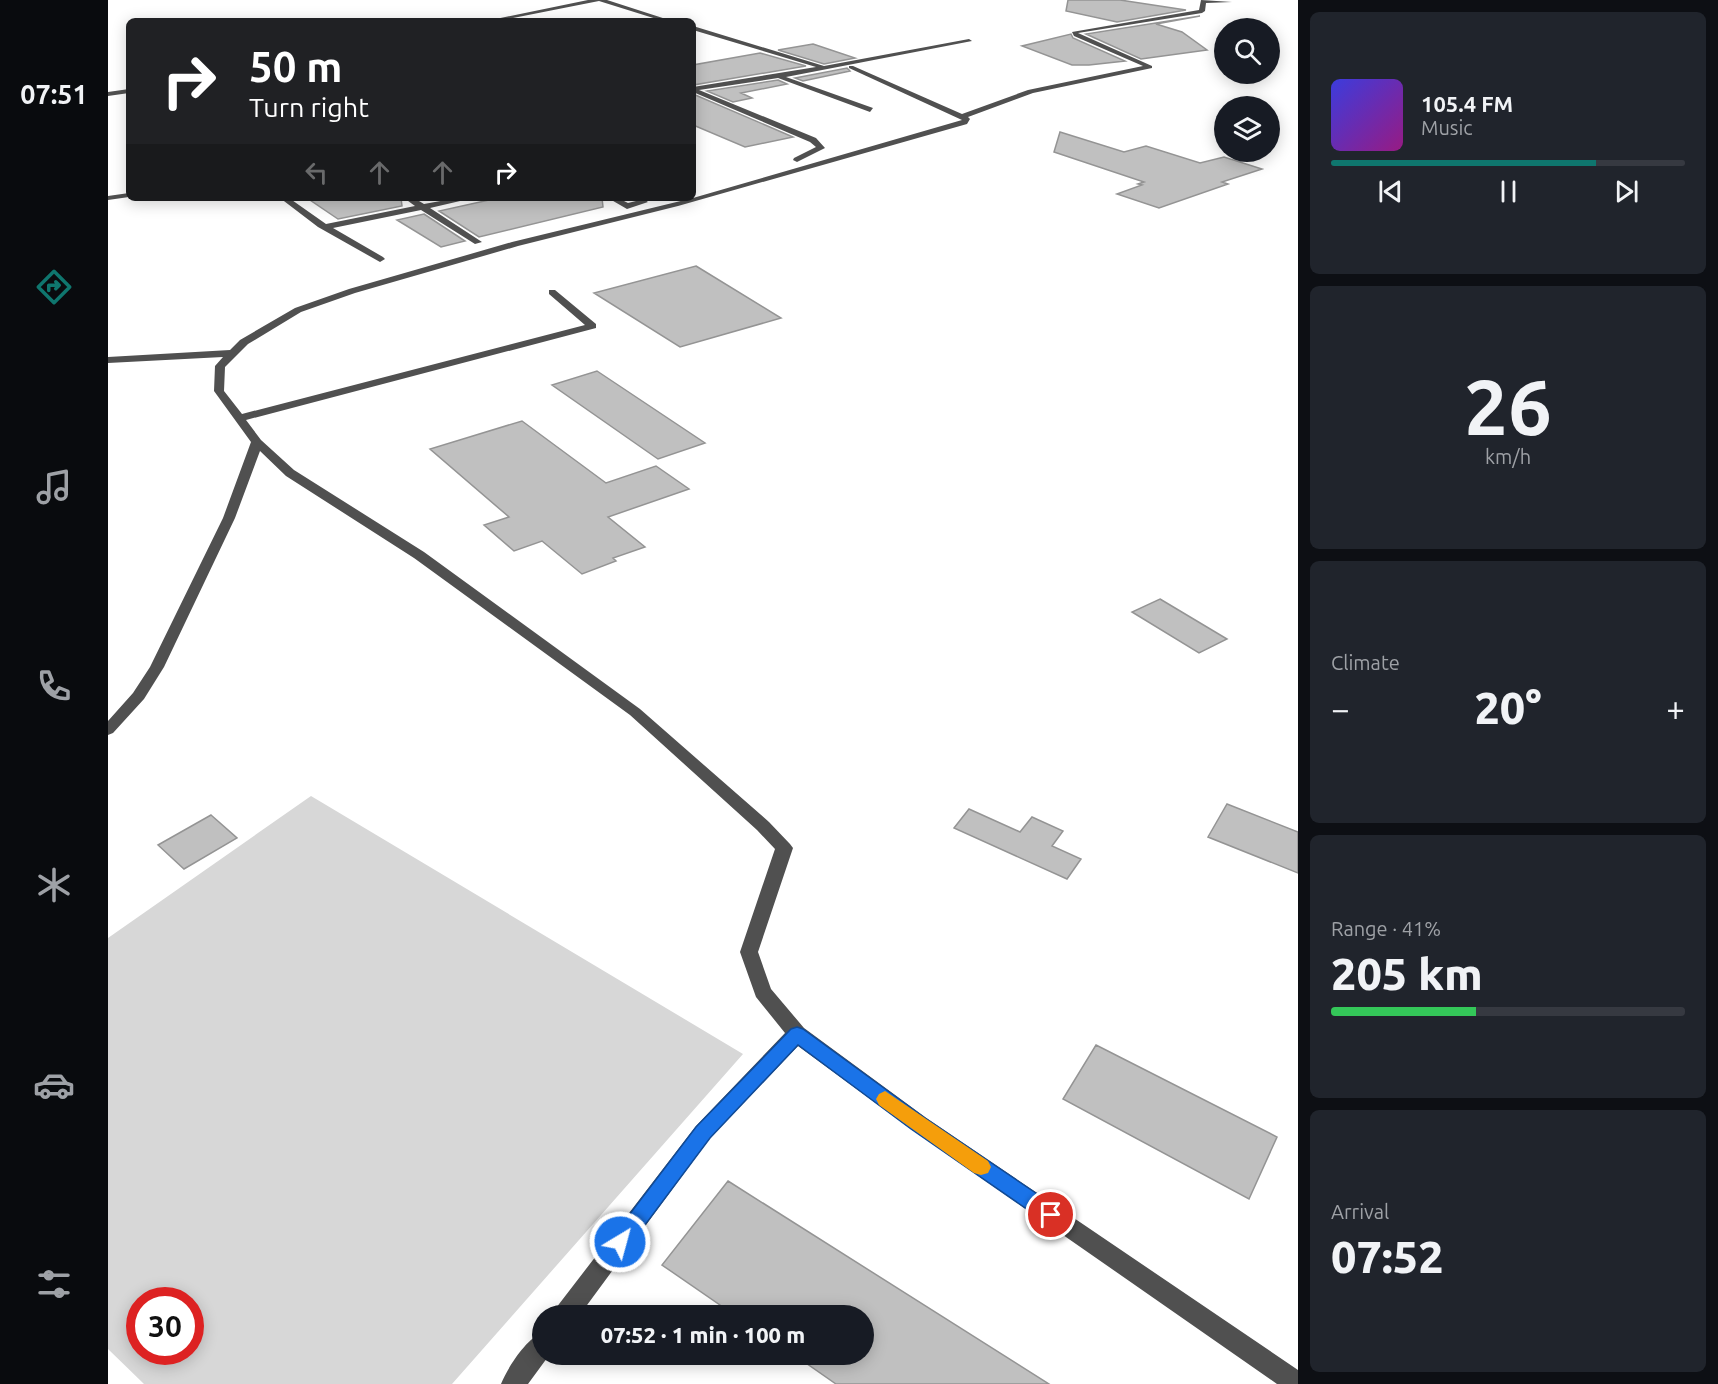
<!DOCTYPE html>
<html lang="en">
<head>
<meta charset="utf-8">
<style>
	body { margin:0; font-family:Ubuntu,sans-serif; background:#20242c; color:#f1f3f6; height:100vh; display:flex; flex-direction:column; font-size:22px; white-space:nowrap }
	* { box-sizing:border-box; margin:0 }
	p { font-size:20px; color:#9ea1a6 }
	.icon { flex:none; width:33px; height:33px; fill:none; stroke:currentColor; stroke-width:2; stroke-linecap:round; stroke-linejoin:round }
	.map { position:relative; flex:1; overflow:hidden }
	.side { display:flex; flex-direction:column; gap:12px; padding:12px; background:#0d0f14; width:420px }
	.side>* { flex:none }
	.banner { position:absolute; left:18px; top:18px; width:570px; height:183px; border-radius:9px; box-shadow:0 3px 15px #0003; background:#202124; color:#fff; overflow:hidden }
	.fabs { position:absolute; left:1106px; top:18px; display:grid; gap:12px }
	.fabs a { display:grid; place-items:center; width:66px; height:66px; border-radius:50%; background:#171b24; box-shadow:0 3px 15px #0003; font-size:30px }
	.speed { position:absolute; left:18px; top:1287px; display:flex; gap:12px; font-size:30px; font-weight:700; text-align:center }
	.speed>* { display:grid; place-content:center; width:78px; height:78px; border-radius:50%; background:#171b24; box-shadow:0 3px 15px #0003; line-height:1 }
	.speed .limit { border:9px solid #d22; background:#fff; color:#111 }
	.pin { position:absolute; display:grid; place-items:center; width:51px; height:51px; color:#fff; margin:-26px; border:3px solid #fff; border-radius:50%; box-shadow:0 2px 6px #0007 }
	.me { position:absolute; width:66px; margin:-33px; rotate:37deg; stroke-linejoin:round; filter:drop-shadow(0 0 4px #0008) }
	.turn { display:flex; align-items:center; gap:21px; height:126px; padding:0 24px; font-size:27px }
	.turn .icon { width:78px; height:78px; stroke-width:2.5 }
	.turn b { display:block; font-size:42px; line-height:51px }
	.lanes { display:flex; align-items:center; height:57px; padding:0 24px; background:#0003; justify-content:center; gap:30px; direction:ltr }
	.lanes .off { opacity:.35 }
	.big { font-size:45px; font-weight:800; line-height:1.1 }
	.side .widget { flex:1; display:flex; flex-direction:column; justify-content:center; gap:9px; min-width:0; padding:0 21px; border-radius:9px; background:#20242c }
	.side .dial { align-items:center; gap:0 }
	.dial b { font-size:78px; line-height:1 }
	.song { display:flex; align-items:center; gap:18px }
	.cover { width:72px; height:72px; border-radius:9px; background:linear-gradient(135deg,hsl(240 70% 55%),hsl(310 70% 35%)) }
	.played { height:6px; border-radius:3px; background:linear-gradient(90deg,#0f766e 75%,#363941 75%) }
	.keys { display:flex; justify-content:space-around; direction:ltr }
	.heat { display:flex; justify-content:space-between; align-items:center; font-size:33px; direction:ltr }
	.charge { height:9px; border-radius:4px; background:linear-gradient(90deg,#34c759 41%,#363941 0) }
	.trip { position:absolute; left:424px; top:1305px; width:342px; height:60px; border-radius:30px; background:#171b24; box-shadow:0 3px 15px #0003; font-weight:800; line-height:60px; text-align:center }
	main { display:flex; flex:1; min-height:0 }
	.tabs { display:flex; flex-direction:column; width:108px; justify-content:space-around; align-items:center; background:#090b0e; color:#9ea1a6 }
	.tabs .icon { width:42px; height:42px }
	.tabs .selected { color:#0f766e }
	.tabs b { font-size:27px; color:#f1f3f6 }
	.map>svg:first-child { display:block }
	.green { fill:#d7d7d7; fill-rule:evenodd }
	.building { fill:#c0c0c0; stroke:#949494; stroke-width:1.5 }
	.lines { fill:none; stroke-linecap:round; stroke-linejoin:round }
	.minor { fill:#505050; fill-rule:evenodd }
	.route { fill:#1a73e8; stroke:#114b97; stroke-width:1.5 }
	.slow { fill:#f59e0b }
</style>
</head>
<body>
<main>
<nav class="tabs">
<b>07:51</b>
<svg class="icon selected" aria-label="directions" viewBox="0 0 24 24"><path d="M12 3l9 9-9 9-9-9zM9 14v-3h6M13 9l2 2-2 2"/></svg>
<svg class="icon" aria-label="music" viewBox="0 0 24 24"><path d="M9 18V5l10-2v13"/><circle cx="6" cy="18" r="3"/><circle cx="16" cy="16" r="3"/></svg>
<svg class="icon" aria-label="phone" viewBox="0 0 24 24"><path d="M5 4h4l2 5-3 2q2 4 5 5l2-3 5 2v4C11 20 4 13 5 4z"/></svg>
<svg class="icon" aria-label="climate" viewBox="0 0 24 24"><path d="M12 3v18M4 7l16 10M4 17L20 7"/></svg>
<svg class="icon" aria-label="car" viewBox="0 0 24 24"><path d="M5 17H2v-5l4-1 3-4h7l3 4 3 1v5h-3M9 17h6M6 11h13"/><circle cx="7" cy="17" r="2"/><circle cx="17" cy="17" r="2"/></svg>
<svg class="icon" aria-label="filters" viewBox="0 0 24 24"><path d="M4 7h16M4 17h16"/><circle cx="9" cy="7" r="2"/><circle cx="15" cy="17" r="2"/></svg>
</nav>
<div class="map">
<svg width="1190" height="1384" viewBox="0 0 1190 1384">
	<rect width="100%" height="100%" fill="#fff"/>
	<path class="green" d="M203,796l432,258 -291,330h-308l-36,-35v-411zM32,1300h50v52h-50z"/>
	<path class="building" d="M960,0h52l66,10 -69,12 -51,-11z
		M1092,16l-44,8 26,8 25,18 -66,9 -55,-25z
		M963,34l2,4 52,23 -36,4h-17l-50,-19z
		M705,44l42,14 -31,6 -46,-14z
		M652,53l46,13 -113,19v-20z
		M739,68l3,3 -47,10 -8,-3z
		M670,80l9,4 -46,9 11,5 -19,4 -26,-11z
		M585,94l100,43 -48,10 -52,-22z
		M952,132l64,20 22,-6 54,17 24,-6 38,12 -40,13 6,2 -69,24 -42,-14 25,-9 -4,-1 6,-2 -90,-30z
		M199,198h94l1,8 -64,13z
		M390,198h104l1,9 -124,30 -40,-26z
		M316,214l41,27 -24,6 -44,-27z
		M588,266l85,52 -101,29 -86,-54z
		M489,371l108,72 -47,16 -106,-74z
		M414,421l84,62 50,-17 33,23 -81,28 37,30 -32,11 3,3 -34,13 -40,-33 -28,10 -30,-26 25,-8 -79,-68z
		M1052,599l67,40 -28,14 -67,-41z
		M1119,804l71,28v41l-90,-36z
		M861,809l51,23 12,-15 31,14 -11,15 29,13 -14,20 -113,-51z
		M103,815l26,23 -53,31 -26,-24z
		M988,1045l181,92 -28,62 -186,-100z
		M620,1181l321,203h-213l-43,-30h71v-38h-128l-74,-51z"/>
	<g class="lines">
		<path class="minor" d="M480,0h19l65,21h-9l-64,-20 -101,20h-12z
			M1093,0l31,2 -26,1 -1,8 -3,2 -124,20 74,33v2l-119,25 -65,24 2,2 -3,5 -289,82 -160,40 -163,47 -54,19 -53,32 -23,23 -1,24 18,23 343,-89 -36,-31v-4h6l41,34v4l-350,92 15,20 33,30 130,82 216,157 129,113 21,22 3,4 -35,104 13,37 33,39 121,89 373,253v14h-21l-366,-255 -113,-83 -88,92 -131,178h-27l4,-8 140,-182 89,-93 -29,-36 -16,-45 35,-103 -18,-19 -127,-115 -216,-157 -128,-82 -26,-25 -25,67 -71,149 -20,32 -31,34 -5,2v-14l25,-28 17,-26 73,-149 28,-76 -37,-51 1,-25 8,-9 -115,6v-6l122,-7 10,-10 55,-32 54,-19 163,-47 181,-44 269,-78 -113,-52v-2h4l109,48 66,-24 115,-24 -69,-30 -2,-4 127,-22z
			M585,26l131,40 145,-27 3,2 -186,36 87,31 -3,4 -92,-34 -79,12 117,48 9,10 -28,14 -4,-2 1,-2 22,-11 -6,-5 -117,-50v-5l123,-20 -123,-37z
			M21,89v4l-21,3v-4z
			M21,193v4l-21,3v-4z
			M172,198h9l37,26 89,-18 -11,-8h10l10,6 33,-6h16l-43,10 52,34 -7,2 -54,-34 -88,18 50,29 2,2 -5,3 -62,-35z
			M500,198h10l10,5 16,-4 4,3 -21,7z
			M435,1332v22h7l-22,30h-27c7,-17 25,-45 42,-52z"/>
	</g>
	<path class="route" d="M689,1027l6,2 122,89 133,90 3,7 -3,6 -7,3 -7,-3 -133,-92 -113,-84 -88,93 -83,111 -7,3 -7,-3 -3,-7 3,-6 83,-109 95,-98z"/>
	<path class="slow" d="M777,1091l103,70 3,6 -3,6 -7,2 -7,-2 -95,-68 -3,-6 3,-5z"/>
</svg>
<div class="fabs">
<a><svg class="icon" aria-label="search" viewBox="0 0 24 24"><circle cx="10" cy="10" r="6"/><path d="M15 15l6 6"/></svg></a>
<a><svg class="icon" aria-label="layers" viewBox="0 0 24 24"><path d="M12 4l9 5-9 5-9-5zM3 14l9 5 9-5"/></svg></a>
</div>
<div class="speed"><div class="limit">30</div></div>
<div class="pin" style="left:943px;top:1215px;background:#d93025"><svg class="icon" aria-label="arrive" viewBox="0 0 24 24"><path d="M6 21V4h12l-3 4 3 4H6"/></svg></div>
<svg class="me" style="left:512px;top:1242px" viewBox="-20 -20 40 40"><circle r="17" fill="#1a73e8" stroke="#fff" stroke-width="3"/><path d="M0-11L8 9 0 5-8 9z" fill="#fff"/></svg>
<div class="trip">07:52 · 1 min · 100 m</div>
<div class="banner">
<div class="turn"><svg class="icon" aria-label="right" viewBox="0 0 24 24"><path d="M7 20v-9h11M14 6l5 5-5 5"/></svg><div><b>50 m</b>Turn right</div></div>
<div class="lanes"><svg class="icon off" aria-label="left" viewBox="0 0 24 24"><path d="M17 20v-9H6M10 6l-5 5 5 5"/></svg><svg class="icon off" aria-label="ahead" viewBox="0 0 24 24"><path d="M12 20V5M6 11l6-6 6 6"/></svg><svg class="icon off" aria-label="ahead" viewBox="0 0 24 24"><path d="M12 20V5M6 11l6-6 6 6"/></svg><svg class="icon" aria-label="right" viewBox="0 0 24 24"><path d="M7 20v-9h11M14 6l5 5-5 5"/></svg></div>
</div>
</div>
<section class="side">
<div class="widget">
<div class="song"><i class="cover"></i><div><b>105.4 FM</b><p>Music</p></div></div>
<div class="played"></div>
<div class="keys"><svg class="icon" aria-label="previous" viewBox="0 0 24 24"><path d="M18 5L8 12l10 7zM5 5v14"/></svg><svg class="icon" aria-label="pause" viewBox="0 0 24 24"><path d="M8 5v14M16 5v14"/></svg><svg class="icon" aria-label="next" viewBox="0 0 24 24"><path d="M6 5l10 7-10 7zM19 5v14"/></svg></div>
</div>
<div class="widget dial"><b>26</b><p>km/h</p></div>
<div class="widget"><p>Climate</p>
<div class="heat"><a>−</a><b class="big">20°</b><a>+</a></div>
</div>
<div class="widget"><p>Range · 41%</p><b class="big">205 km</b><div class="charge"></div></div>
<div class="widget"><p>Arrival</p><b class="big">07:52</b></div>
</section>
</main>
</body>
</html>
